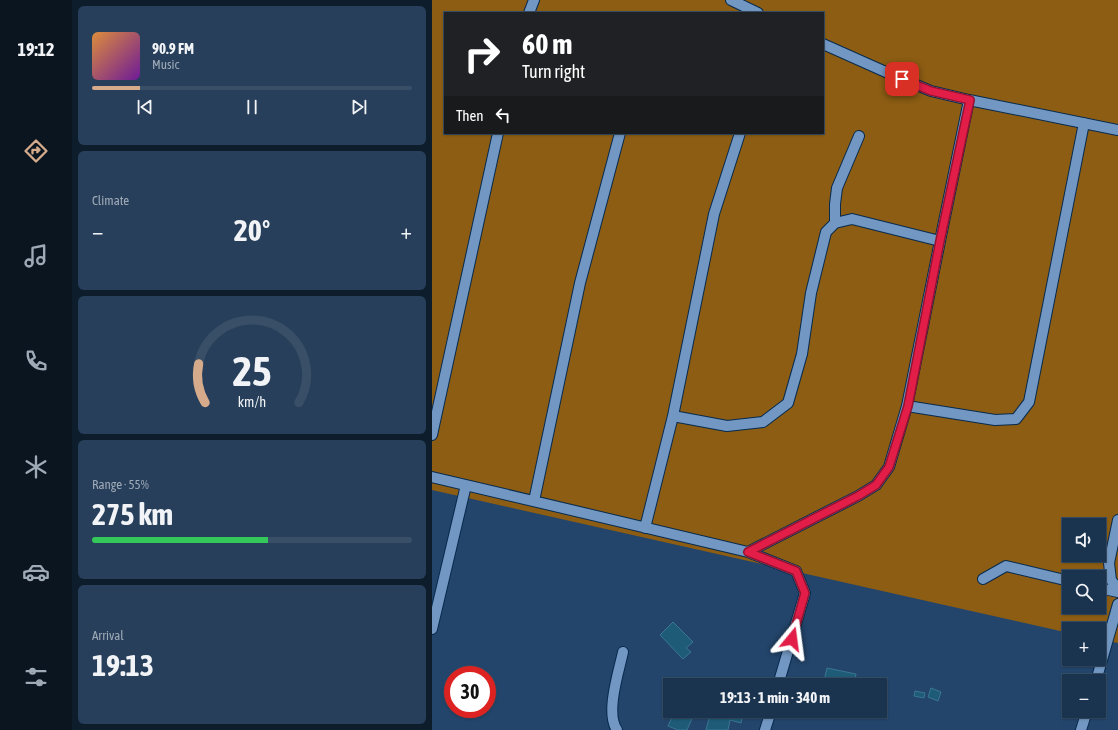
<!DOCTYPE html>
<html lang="en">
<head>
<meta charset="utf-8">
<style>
	body { margin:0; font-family:"Asap Condensed",sans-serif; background:#273f5a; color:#f1f3f6; height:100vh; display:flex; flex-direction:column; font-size:15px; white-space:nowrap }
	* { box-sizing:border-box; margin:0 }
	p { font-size:13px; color:#9faab7 }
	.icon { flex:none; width:22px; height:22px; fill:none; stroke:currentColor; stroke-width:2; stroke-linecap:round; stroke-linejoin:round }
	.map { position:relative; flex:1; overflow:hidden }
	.panel { display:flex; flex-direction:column; gap:6px; padding:6px; background:#0e1d2c; width:360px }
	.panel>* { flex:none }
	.guide { position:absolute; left:12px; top:12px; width:380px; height:122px; border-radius:0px; box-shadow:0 1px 3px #0004,0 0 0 1px #384f67; background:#202124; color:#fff; overflow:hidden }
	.buttons { position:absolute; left:630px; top:518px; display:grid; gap:8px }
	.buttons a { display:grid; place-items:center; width:44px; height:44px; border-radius:0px; background:#1a3450; box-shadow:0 1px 3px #0004,0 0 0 1px #384f67; font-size:20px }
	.speed { position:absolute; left:12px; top:666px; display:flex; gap:8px; font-size:20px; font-weight:700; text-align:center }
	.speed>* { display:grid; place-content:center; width:52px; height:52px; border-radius:50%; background:#1a3450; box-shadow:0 1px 3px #0004,0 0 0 1px #384f67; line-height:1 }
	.speed .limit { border:6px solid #d22; background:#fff; color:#111 }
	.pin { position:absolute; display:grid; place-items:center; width:34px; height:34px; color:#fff; margin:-17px; border-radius:8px; box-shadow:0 2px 6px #0006 }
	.me { position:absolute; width:44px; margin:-22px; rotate:16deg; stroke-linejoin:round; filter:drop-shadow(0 0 3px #0008) }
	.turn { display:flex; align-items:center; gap:14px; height:84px; padding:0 12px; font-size:18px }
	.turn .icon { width:52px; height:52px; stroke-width:2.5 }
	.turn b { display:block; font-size:28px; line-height:34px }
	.then { display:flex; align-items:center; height:38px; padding:0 12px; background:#0003; gap:8px; font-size:15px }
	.big { font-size:30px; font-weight:700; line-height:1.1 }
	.panel .widget { flex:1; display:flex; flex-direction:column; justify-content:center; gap:6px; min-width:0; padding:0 14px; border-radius:6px; background:#273f5a }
	.panel .dial { align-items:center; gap:0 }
	.dial svg { height:104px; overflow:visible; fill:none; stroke:#384f67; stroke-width:7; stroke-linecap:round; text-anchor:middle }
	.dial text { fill:#f1f3f6; stroke:none }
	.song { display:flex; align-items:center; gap:12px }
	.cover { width:48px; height:48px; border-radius:6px; background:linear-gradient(135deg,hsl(30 70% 55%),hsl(280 70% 35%)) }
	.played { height:4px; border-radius:2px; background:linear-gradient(90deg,#d6ab8b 15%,#384f67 15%) }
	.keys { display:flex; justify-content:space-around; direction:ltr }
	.heat { display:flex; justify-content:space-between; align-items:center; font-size:22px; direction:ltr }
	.charge { height:6px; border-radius:3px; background:linear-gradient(90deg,#34c759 55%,#384f67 0) }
	.trip { position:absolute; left:231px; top:678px; width:224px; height:40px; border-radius:0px; background:#1a3450; box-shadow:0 1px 3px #0004,0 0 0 1px #384f67; font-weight:700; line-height:40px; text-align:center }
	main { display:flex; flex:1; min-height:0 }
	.tab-bar { display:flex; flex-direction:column; width:72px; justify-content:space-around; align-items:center; background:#0a1520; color:#9faab7 }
	.tab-bar .icon { width:28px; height:28px }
	.tab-bar .active { color:#d6ab8b }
	.tab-bar b { font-size:18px; color:#f1f3f6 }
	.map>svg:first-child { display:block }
	.green { fill:#8c5d13; fill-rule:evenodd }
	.building { fill:#1e5b77; stroke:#3b7693 }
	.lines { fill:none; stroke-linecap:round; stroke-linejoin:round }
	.minor-casing { stroke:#072a4e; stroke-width:12 }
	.minor { stroke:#7297c2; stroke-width:10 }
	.route-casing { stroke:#92132f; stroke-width:10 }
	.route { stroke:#e11d48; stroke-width:7 }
</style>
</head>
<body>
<main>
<nav class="tab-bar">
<b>19:12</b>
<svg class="icon active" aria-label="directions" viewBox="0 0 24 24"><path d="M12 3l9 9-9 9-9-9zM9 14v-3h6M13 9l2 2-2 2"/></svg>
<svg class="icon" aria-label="music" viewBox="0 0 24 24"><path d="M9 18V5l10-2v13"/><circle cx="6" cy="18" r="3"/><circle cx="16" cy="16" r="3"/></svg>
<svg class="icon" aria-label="phone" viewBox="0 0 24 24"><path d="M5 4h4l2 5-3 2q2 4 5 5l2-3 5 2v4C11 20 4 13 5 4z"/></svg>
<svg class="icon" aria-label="climate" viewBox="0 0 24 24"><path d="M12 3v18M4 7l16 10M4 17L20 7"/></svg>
<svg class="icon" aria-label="car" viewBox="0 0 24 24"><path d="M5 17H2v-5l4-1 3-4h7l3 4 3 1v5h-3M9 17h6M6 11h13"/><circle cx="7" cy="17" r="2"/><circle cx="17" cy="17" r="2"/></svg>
<svg class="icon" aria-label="filters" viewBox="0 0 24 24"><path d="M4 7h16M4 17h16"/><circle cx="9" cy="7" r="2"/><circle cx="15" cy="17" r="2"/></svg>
</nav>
<section class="panel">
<div class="widget">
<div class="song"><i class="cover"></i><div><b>90.9 FM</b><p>Music</p></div></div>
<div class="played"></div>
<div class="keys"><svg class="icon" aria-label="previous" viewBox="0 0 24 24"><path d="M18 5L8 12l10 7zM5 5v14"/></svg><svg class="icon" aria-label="pause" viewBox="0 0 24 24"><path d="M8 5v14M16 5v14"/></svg><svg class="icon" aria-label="next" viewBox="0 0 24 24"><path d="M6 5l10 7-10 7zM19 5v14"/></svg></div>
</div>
<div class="widget"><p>Climate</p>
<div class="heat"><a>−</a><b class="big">20°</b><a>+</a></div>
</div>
<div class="widget dial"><svg viewBox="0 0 100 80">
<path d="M14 69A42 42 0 1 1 86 69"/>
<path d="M14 69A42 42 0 0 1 9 39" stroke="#d6ab8b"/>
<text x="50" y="56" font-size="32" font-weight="700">25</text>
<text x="50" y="72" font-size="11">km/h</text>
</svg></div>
<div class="widget"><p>Range · 55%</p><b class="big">275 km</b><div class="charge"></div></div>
<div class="widget"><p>Arrival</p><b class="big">19:13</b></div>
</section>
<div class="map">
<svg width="686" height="730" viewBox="0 0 686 730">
	<rect width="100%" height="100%" fill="#23456b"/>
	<path class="green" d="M0,0h686v643l-19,-4v-10h-30v4l-637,-143zM13,13h378v120h-378zM637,525h30v30h-30zM637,577h30v30h-30z"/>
	<path class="building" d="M241,622l20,20 -7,6 5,4 -8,7 -23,-24z
		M395,668l29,6 -2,11h-8l-22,-4z
		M499,688l10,4 -3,9 -10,-4z
		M483,691l10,2 -1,5 -10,-2z
		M243,711h13l6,3 -7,16h-9l-10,-4z
		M274,711h38l-3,12 -11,-3 -2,10h-22l4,-15 -4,-1z"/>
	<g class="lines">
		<defs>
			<path id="minor" d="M299,0l27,13
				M97,13l5,-13
				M391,44l65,29 43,18 38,9 149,30
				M403,223v-19l2,-16 22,-52
				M475,406l88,14 21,-1 13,-17 55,-279
				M241,416l54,10 36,-4 25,-19 14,-49 9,-61 15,-61 9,-9 17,-4 88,22
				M0,435l66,-302
				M0,477l316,75 48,19 9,22 -27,92
				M102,501l46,-218 40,-150
				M686,520l-9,43 2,17 7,9
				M213,528l28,-112 41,-202 26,-81
				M316,552l110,-56 18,-11 13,-18 18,-61 33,-165 29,-141
				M551,579l23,-13 63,15
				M667,588l19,4
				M0,629l34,-144
				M664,681l22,-77
				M185,730c-12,-17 2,-59 6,-78
				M333,730l6,-19
				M649,730l6,-19"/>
		</defs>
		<use href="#minor" class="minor-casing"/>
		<use href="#minor" class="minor"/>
	</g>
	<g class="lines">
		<defs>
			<path id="route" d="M360,639l13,-46 -9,-22 -48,-19 110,-56 18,-11 13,-18 19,-61 32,-165 30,-141 -39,-9 -29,-12"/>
		</defs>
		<use href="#route" class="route-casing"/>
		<use href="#route" class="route"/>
	</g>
</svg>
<div class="buttons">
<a><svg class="icon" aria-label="sound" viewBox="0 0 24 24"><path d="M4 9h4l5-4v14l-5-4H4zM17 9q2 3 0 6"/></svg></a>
<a><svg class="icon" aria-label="search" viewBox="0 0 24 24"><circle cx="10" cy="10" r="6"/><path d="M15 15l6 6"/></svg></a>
<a>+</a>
<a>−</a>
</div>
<div class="speed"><div class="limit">30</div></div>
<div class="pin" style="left:470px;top:79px;background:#d93025"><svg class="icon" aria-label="arrive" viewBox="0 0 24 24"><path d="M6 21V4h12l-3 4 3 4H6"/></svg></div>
<svg class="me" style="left:360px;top:639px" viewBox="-20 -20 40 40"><path d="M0-17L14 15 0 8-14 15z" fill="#e11d48" stroke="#fff" stroke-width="4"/></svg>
<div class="trip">19:13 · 1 min · 340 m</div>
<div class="guide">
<div class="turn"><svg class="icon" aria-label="right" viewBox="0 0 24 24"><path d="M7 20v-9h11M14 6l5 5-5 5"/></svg><div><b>60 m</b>Turn right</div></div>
<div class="then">Then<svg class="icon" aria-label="left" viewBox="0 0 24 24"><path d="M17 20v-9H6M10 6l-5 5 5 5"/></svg></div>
</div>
</div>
</main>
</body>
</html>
